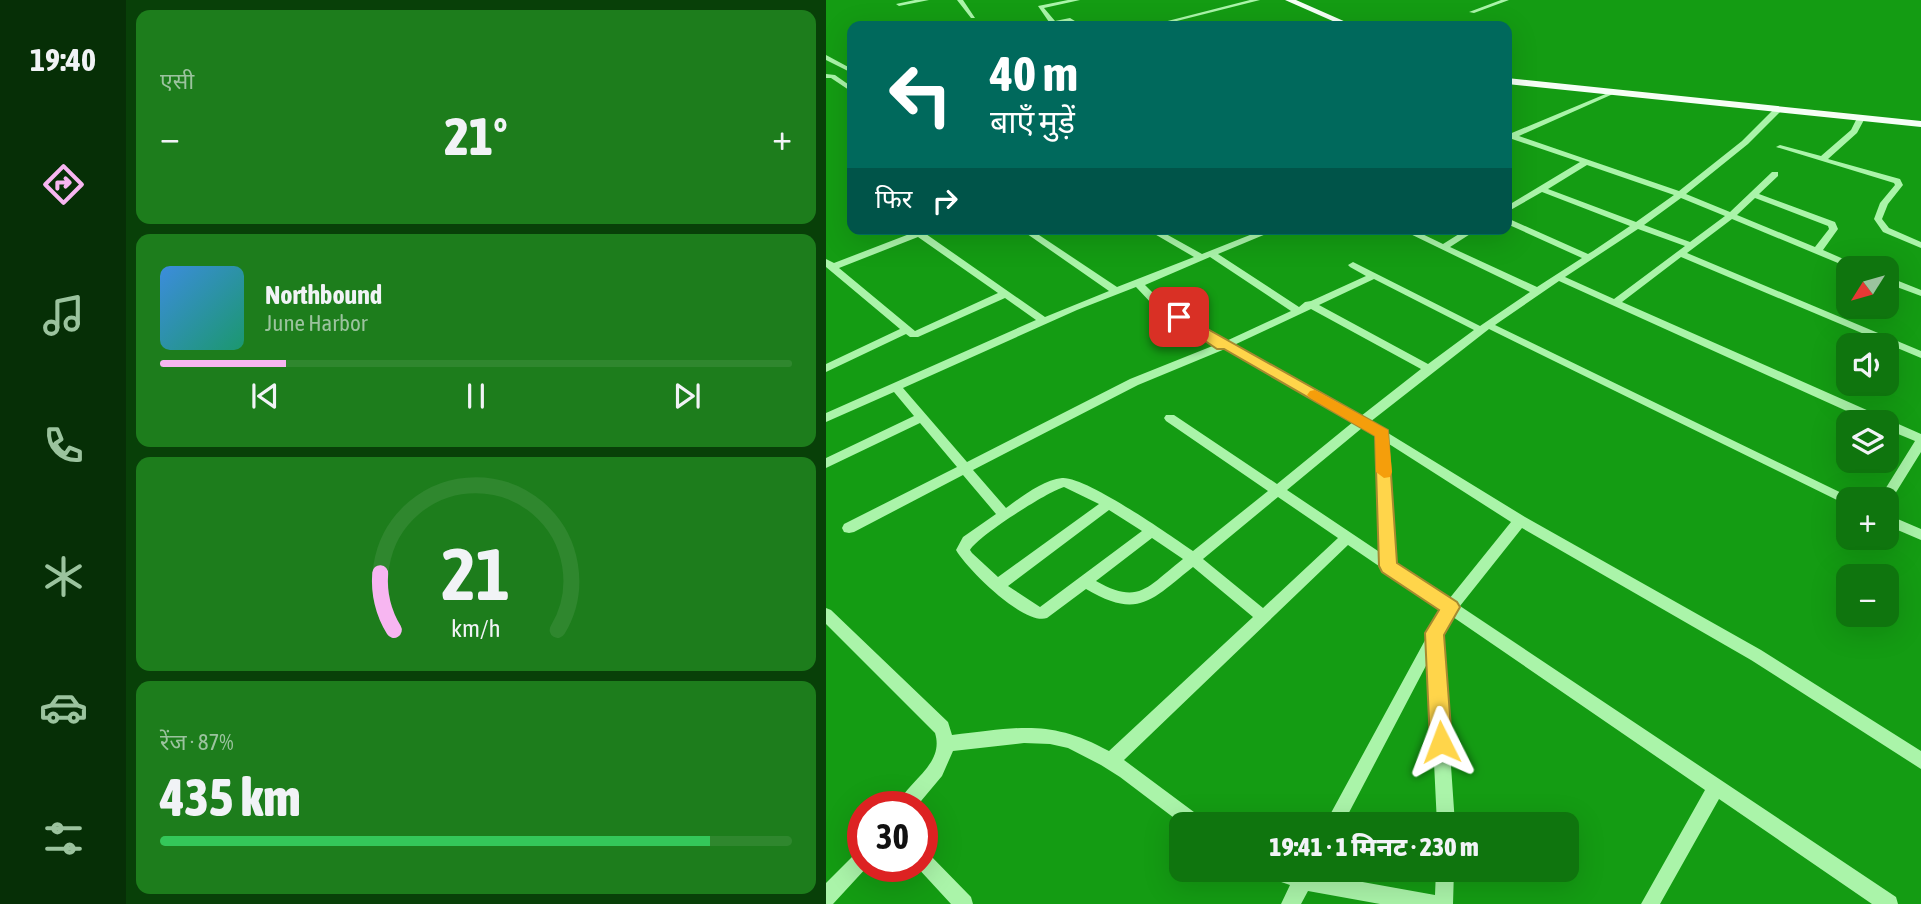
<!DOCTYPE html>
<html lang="hi">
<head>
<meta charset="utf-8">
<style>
	body { margin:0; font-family:"Asap Condensed","Noto Sans Devanagari",sans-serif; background:#1d7d1c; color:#f1f3f6; height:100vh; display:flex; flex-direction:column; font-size:26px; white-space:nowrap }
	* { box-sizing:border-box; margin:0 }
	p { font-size:23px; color:#9bc39e }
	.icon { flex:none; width:38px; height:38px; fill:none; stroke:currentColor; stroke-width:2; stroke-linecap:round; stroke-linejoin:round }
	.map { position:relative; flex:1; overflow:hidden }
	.details { display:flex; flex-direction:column; gap:10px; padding:10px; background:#084008; width:700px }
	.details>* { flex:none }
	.top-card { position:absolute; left:21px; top:21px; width:665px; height:214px; border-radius:14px; box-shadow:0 7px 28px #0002; background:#00695c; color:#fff; overflow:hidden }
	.needle { width:46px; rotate:233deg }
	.tools { position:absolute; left:1010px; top:256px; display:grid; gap:14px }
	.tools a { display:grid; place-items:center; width:63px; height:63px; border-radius:14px; background:#0f750e; box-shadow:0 7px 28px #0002; font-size:35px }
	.speed { position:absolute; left:21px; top:791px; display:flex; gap:14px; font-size:35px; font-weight:700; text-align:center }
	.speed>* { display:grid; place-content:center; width:91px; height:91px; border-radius:50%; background:#0f750e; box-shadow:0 7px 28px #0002; line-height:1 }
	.speed .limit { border:10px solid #d22; background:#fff; color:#111 }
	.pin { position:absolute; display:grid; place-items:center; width:60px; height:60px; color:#fff; margin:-30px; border-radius:14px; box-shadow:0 4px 10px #0006 }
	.me { position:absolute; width:77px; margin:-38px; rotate:357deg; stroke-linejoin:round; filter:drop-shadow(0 0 5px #0008) }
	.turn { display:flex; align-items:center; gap:24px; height:147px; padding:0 28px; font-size:32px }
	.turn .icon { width:91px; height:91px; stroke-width:2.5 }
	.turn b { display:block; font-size:49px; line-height:60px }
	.then { display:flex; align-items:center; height:66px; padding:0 28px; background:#0003; gap:14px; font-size:26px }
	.big { font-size:52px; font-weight:800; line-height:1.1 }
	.details .tile { flex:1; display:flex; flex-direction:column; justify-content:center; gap:10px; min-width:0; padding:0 24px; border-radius:14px; background:#1d7d1c }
	.details .dial { align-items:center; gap:0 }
	.dial svg { height:182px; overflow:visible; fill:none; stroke:#2f872e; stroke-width:7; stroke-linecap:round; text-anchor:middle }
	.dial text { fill:#f1f3f6; stroke:none }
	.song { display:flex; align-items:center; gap:21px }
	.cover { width:84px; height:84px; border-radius:10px; background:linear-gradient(135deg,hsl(210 70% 55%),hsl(160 70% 35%)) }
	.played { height:7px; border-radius:4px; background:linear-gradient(90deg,#f7b6f1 20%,#2f872e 20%) }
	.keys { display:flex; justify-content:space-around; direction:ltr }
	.heat { display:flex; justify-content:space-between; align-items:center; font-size:38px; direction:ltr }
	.charge { height:10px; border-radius:5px; background:linear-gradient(90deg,#34c759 87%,#2f872e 0) }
	.trip { position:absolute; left:343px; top:812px; width:410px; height:70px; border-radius:14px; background:#0f750e; box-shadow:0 7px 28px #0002; font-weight:800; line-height:70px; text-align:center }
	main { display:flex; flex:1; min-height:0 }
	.menu { display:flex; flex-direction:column; width:126px; justify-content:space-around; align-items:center; background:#062f06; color:#9bc39e }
	.menu .icon { width:49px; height:49px }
	.menu .on { color:#f7b6f1 }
	.menu b { font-size:32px; color:#f1f3f6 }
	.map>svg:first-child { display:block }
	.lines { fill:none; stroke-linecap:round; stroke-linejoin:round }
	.minor { fill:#aaf4a9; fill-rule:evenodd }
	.major { fill:#f5fff6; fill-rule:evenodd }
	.route { fill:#ffd54a; stroke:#a68a30; stroke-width:2 }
	.slow { fill:#f59e0b }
</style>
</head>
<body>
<main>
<nav class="menu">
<b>19:40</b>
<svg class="icon on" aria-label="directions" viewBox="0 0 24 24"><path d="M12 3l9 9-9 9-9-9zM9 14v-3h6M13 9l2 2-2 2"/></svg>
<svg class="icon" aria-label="music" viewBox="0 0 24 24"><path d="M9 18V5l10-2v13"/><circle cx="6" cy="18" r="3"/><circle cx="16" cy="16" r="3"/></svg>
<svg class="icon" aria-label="phone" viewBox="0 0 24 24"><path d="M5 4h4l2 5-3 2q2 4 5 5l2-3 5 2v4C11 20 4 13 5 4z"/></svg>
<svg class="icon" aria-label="climate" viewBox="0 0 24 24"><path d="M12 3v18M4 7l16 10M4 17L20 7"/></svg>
<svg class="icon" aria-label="car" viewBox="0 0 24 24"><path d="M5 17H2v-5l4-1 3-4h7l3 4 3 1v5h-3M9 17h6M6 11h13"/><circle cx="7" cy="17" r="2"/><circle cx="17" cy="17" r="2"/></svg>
<svg class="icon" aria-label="filters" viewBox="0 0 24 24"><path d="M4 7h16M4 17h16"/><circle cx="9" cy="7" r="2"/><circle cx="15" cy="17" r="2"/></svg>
</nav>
<section class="details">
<div class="tile"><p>एसी</p>
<div class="heat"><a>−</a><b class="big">21°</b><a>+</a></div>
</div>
<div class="tile">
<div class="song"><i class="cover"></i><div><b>Northbound</b><p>June Harbor</p></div></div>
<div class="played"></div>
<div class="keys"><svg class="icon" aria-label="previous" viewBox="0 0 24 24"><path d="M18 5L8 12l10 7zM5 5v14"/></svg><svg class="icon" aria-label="pause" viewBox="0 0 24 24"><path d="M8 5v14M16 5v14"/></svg><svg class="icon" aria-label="next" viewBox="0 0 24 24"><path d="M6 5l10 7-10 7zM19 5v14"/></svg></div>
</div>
<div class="tile dial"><svg viewBox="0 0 100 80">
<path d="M14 69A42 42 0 1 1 86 69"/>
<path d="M14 69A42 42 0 0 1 8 44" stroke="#f7b6f1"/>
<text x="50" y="56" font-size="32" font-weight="700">21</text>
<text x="50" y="72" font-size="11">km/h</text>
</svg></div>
<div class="tile"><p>रेंज · 87%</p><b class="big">435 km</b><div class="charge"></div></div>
</section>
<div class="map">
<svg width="1095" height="904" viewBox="0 0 1095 904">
	<rect width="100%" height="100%" fill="#149c13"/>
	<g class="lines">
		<path class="minor" d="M89,0h14l-30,6 -3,-2z
			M131,0h6l12,18h-4z
			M242,0h12l-36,8 11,13 15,-3 13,8h-7l-7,-4 -32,4 12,-4 -11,-16z
			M424,0h10l-103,26h-9z
			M675,0h8l-35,13 -5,-1z
			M0,55l26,14v2h-4l-22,-11z
			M0,74l9,1 17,12v5l-21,-14h-5z
			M782,93l5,1 -94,42 160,55 63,-50 33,-33 7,2 -34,34 -62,50 44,18 42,-40h6v4l-19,18 76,28 3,7 -15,21 41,18h-14l-118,-49 -45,34 234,98v7l-240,-101 -59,45 299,132v18l-31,50 -4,1v-4h-7l36,-58 -29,-12v-7h-15l-312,-141 -64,44 359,174h-6v6l-5,-2 -354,-174 -119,93 155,95 236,133 160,101v18l-170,-109 -229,-132 -62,78 436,291 2,7h-26l-153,-105 -59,105h-19l64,-114 -252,-173 -11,18 13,189h-18l-8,-164 -86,164h-18l117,-215 -94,-64 -224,215 78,58 3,6h-23l-62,-47 -19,-12 -33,-17 -18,-4 -26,-1 -71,8 -11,25 -26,31h-20c11,-26 49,-42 39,-74l-109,-109v-16l5,2 117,112 4,13c65,-7 97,-17 157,16l144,-134 -60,-50c-42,33 -54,53 -107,22l-39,29c-23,8 -80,-49 -91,-68l7,-13 33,-23 -33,-39 -109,57 -5,1 -5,-1 -2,-4 2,-4 113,-57 -37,-44 -94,45v-10l88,-42 -20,-24 -68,30v-9l210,-93 -31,-22 -87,39h-8l-4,-3 -80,38v-8l74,-35 -74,-62v-8l8,4 78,-30 -3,-4h25l-8,5 119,83 64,-26 -89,-62h10l87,58 77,-30 -48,-28h11l45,25 63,-25h13l-60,25 81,53 6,-5 6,-1 55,-25 -16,-9 -2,-2 5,-3 127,64 50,-34 -130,-63h12l31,15 24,-15h11l-28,18 87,40 45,-29 -75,-34v-6l81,36 5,-3 37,-25 -88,-34 -35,20v-6l73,-44 -68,-23 -5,1v-5zM761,165l87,30 -38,27 -88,-33zM855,198l44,18 -35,26 -46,-17zM929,198l73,28 1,3 -14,18 -78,-32zM812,229l47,17 -71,53 -49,-22zM92,237l80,56 -83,38 -76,-63zM384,257l81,54 -67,31 -63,-41 -16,-16zM548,279l100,51 -46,34 -109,-59zM310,287l17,18 62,40 -85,34 -163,83 -64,-74 174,-78zM485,309l110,60 -60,47 -127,-71zM399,349l128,73 -76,62 -103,-69h-8l-2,3 2,3 102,70 -75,60c-22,-15 -107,-75 -131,-73 -19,2 -41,19 -56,30l-33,-38 165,-85zM536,428l14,8 5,117 -94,-63zM563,444l122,78 -62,77 -54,-36zM238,487l35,17 -101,73 -26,-24 -2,-3c8,-14 77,-58 94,-63zM452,497l60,41 -75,70 -60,-49zM283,510l33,21 -102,76 -32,-21zM326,538l31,21c-35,27 -43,47 -87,22z
			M1032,116l7,2 -8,15 -29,26 72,20 3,6 -15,19 -6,15 7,9 32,14v6l-38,-16 -9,-13 6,-16 15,-18 -1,-2 -118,-36 4,-2 41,11 30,-26z
			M1060,276l35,14v6l-35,-13z
			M1060,514l35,15v11l-35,-15z
			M37,849v17h5l-35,38h-7v-21l31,-31z
			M96,850l6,3 43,44 2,7h-22l-35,-38h6z
			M438,870h55l-1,4 117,21 1,-25h18l-1,34h-73l-72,-13 -7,13h-20l9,-19 -24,-8z"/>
		<path class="major" d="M459,0h11l59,26h-11z
			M681,78l414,43v6l-414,-43z"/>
	</g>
	<path class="route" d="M353,313l209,117 9,133 60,39 3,5 -16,28 8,107 -3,8 -8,3 -8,-3 -3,-8 -5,-109 14,-23 -57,-38 -3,-6 -4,-130 -151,-87h-7l-43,-29 -2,-3z"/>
	<path class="slow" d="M489,390l73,40 4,42 -2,5 -6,1 -8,-6 -1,-36 -65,-38 -3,-3 3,-4z"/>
</svg>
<div class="tools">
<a><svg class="needle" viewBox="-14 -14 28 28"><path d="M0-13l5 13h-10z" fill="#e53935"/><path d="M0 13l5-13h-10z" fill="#9bc39e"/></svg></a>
<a><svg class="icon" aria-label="sound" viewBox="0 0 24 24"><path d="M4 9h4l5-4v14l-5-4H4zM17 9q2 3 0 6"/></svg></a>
<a><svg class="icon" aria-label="layers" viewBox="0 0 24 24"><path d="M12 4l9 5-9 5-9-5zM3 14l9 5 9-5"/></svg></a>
<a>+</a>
<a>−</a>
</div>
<div class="speed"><div class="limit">30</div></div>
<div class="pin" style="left:353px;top:317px;background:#d93025"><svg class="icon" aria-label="arrive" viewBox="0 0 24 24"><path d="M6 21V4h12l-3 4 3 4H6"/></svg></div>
<svg class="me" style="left:615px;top:742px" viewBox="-20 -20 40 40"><path d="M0-17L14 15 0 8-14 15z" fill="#ffd54a" stroke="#fff" stroke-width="4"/></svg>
<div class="trip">19:41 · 1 मिनट · 230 m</div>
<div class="top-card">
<div class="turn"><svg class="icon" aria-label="left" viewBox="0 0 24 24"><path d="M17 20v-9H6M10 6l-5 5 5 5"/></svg><div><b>40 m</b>बाएँ मुड़ें</div></div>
<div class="then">फिर<svg class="icon" aria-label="right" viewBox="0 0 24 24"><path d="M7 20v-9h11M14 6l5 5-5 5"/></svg></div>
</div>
</div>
</main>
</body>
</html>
